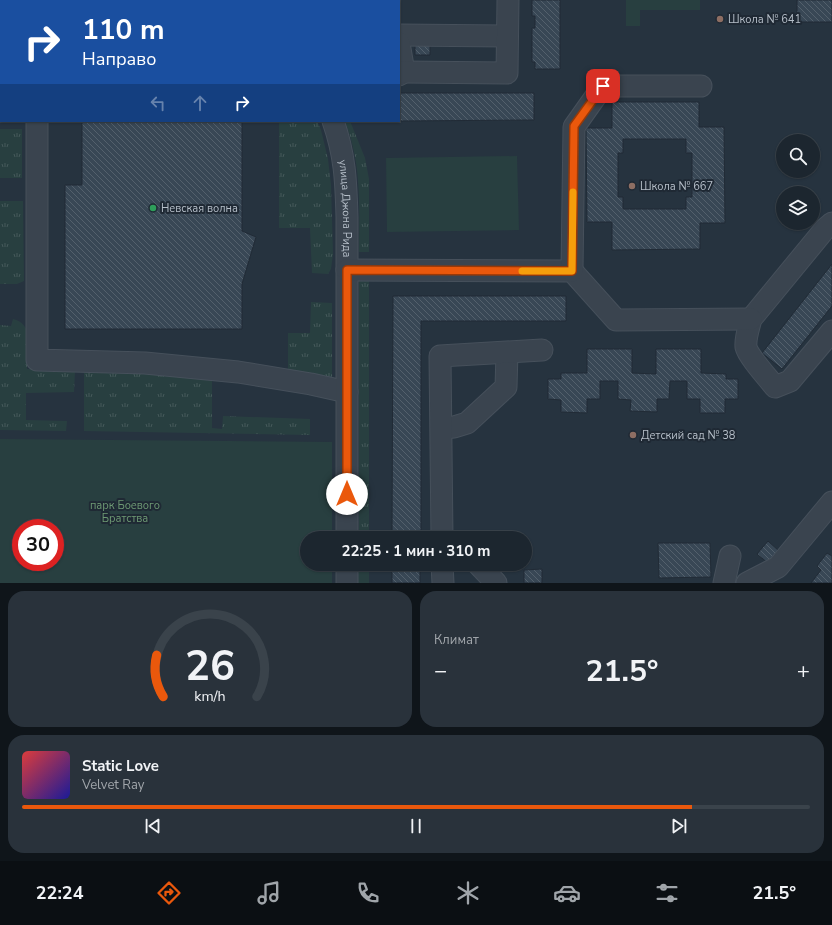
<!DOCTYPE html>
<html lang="ru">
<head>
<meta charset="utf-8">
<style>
	body { margin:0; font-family:"Nunito Sans",sans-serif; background:#29323b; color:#f1f3f6; height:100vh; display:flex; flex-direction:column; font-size:15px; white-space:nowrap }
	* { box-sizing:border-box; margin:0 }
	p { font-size:13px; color:#a0a5aa }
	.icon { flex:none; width:22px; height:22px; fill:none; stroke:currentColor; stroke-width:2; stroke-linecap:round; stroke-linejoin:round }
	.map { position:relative; height:583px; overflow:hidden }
	.sheet { display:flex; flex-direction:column; gap:8px; padding:8px; background:#0f151a; flex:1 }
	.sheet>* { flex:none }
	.hud { position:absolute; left:0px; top:0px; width:400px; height:122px; box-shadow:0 1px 3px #0004,0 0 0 1px #3a434b; background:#1a4fa0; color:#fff; overflow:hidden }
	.fabs { position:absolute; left:776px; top:134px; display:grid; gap:8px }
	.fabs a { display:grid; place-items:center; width:44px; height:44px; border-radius:50%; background:#1c262f; box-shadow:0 1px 3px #0004,0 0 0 1px #3a434b; font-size:20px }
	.speed { position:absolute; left:12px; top:519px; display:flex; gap:8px; font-size:20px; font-weight:700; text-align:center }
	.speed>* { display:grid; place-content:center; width:52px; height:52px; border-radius:50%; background:#1c262f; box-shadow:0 1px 3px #0004,0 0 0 1px #3a434b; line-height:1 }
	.speed .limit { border:6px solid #d22; background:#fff; color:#111 }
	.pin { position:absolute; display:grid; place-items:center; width:34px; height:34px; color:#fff; margin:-17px; border-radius:8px; box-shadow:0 2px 6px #0006 }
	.me { position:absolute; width:44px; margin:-22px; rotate:0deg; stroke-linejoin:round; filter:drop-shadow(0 0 3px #0008) }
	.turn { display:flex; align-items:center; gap:14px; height:84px; padding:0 16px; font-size:18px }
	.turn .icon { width:52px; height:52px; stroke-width:2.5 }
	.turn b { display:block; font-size:28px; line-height:34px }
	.lanes { display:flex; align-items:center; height:38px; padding:0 16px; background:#0003; justify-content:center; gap:20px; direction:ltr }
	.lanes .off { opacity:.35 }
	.big { font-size:30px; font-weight:700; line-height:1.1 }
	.sheet .widget { flex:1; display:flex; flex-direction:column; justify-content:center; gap:6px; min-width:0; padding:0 14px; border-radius:16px; background:#29323b }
	.sheet .dial { align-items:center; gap:0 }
	.dial svg { height:104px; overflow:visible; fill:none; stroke:#3a434b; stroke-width:7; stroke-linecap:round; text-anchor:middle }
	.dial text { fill:#f1f3f6; stroke:none }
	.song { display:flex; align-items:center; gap:12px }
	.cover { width:48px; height:48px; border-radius:6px; background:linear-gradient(135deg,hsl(0 70% 55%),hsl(240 70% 35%)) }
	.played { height:4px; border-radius:2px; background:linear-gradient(90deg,#ea580c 85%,#3a434b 85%) }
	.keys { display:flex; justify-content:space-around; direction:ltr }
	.heat { display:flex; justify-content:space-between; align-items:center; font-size:22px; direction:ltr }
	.sheet .tiles { flex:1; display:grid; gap:8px; grid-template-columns:1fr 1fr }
	.widget:last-child { grid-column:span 2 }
	.trip { position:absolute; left:300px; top:531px; width:232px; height:40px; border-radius:20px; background:#1c262f; box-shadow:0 1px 3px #0004,0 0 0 1px #3a434b; font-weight:700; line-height:40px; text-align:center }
	.dock { display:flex; height:64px; justify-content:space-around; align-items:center; background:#0b0f13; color:#a0a5aa }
	.dock .icon { width:28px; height:28px }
	.dock .on { color:#ea580c }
	.dock b { font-size:18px; color:#f1f3f6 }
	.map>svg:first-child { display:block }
	.grass { fill:url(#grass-tufts) }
	.park { fill:#283f40; fill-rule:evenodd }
	.building { fill:url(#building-back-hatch); stroke:#212b36; fill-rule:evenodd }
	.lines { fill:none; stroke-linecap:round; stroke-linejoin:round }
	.minor-casing { stroke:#46505b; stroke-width:23 }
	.minor { stroke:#3a444f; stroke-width:21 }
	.route-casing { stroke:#983908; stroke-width:10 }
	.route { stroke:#ea580c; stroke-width:7 }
	.slow { stroke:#f59e0b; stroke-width:7 }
	.education-dot { fill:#8d6e63; stroke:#1f2934; stroke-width:1.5 }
	.leisure-dot { fill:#2e9e5b; stroke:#1f2934; stroke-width:1.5 }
	.labels { text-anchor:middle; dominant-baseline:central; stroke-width:4; stroke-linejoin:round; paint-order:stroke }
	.poi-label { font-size:11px; fill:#b6bfc9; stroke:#1f2934; text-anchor:start }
	.street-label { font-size:11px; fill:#b6bfc9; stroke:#1f2934 }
	.park-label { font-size:11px; fill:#6e9a74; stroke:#1f2934 }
</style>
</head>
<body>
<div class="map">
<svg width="832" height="583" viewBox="0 0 832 583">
	<defs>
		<pattern id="grass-tufts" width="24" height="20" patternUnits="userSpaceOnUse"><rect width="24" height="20" fill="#283f40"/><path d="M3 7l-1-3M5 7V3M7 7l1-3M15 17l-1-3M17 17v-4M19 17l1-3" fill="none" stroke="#45595a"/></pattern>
		<pattern id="building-back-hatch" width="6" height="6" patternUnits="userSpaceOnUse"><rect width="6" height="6" fill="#384755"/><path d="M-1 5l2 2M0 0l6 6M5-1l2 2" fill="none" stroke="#53606c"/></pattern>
	</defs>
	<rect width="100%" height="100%" fill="#26333f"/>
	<path class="grass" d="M0,0h43v1h-42v107h-1z
		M279,121h38l4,9 7,29 3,26 2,69 -2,15 -3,5 -16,-1 -2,-45h-31z
		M345,121h5l15,37 4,21v73h-10c0,-24 1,-47 -1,-71 -1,-20 -6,-41 -13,-60z
		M0,129h22v49h-22z
		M0,201h23l1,80 -7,3h-17z
		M369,277v261h-10v-257z
		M311,302l21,1v74l-44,-7v-37h22z
		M13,319c9,2 14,8 15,17l-1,33 48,2 -1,21 -48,1v27l41,1 -1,10 -66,-1v-105l11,1z
		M84,371l74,2 54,6v49l10,1 1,-13 87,3v16l-226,-4z
		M359,564h10v19h-11z"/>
	<path class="park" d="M626,0h74v10h-60v16h-14z
		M517,156l2,74 -132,2 -1,-74z
		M0,439l332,3v96h-25v26h25v19h-332zM21,528h34v34h-34z"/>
	<path class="building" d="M317,0h31v1h-30z
		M532,0h28v69h-25v-7h-3v-34h3v-12h-3z
		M797,0h35v22h-35z
		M415,39h15v16h-15z
		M399,93h135v27l-135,1z
		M612,102h87v25h25l1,96h-25v26l-88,1v-28h-25l-1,-94h26zM623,139h63v14h6v44h-6v12h-63v-12h-5v-44h5z
		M82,121h160v110l14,6 -14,47v45h-177v-144h17z
		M832,264v42l-50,63 -20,-16z
		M393,296h173v25h-145v217h-29z
		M587,349h45v24l24,1v-25h45v24l25,1v5h12v20h-13v14h-25v-14h-13v-18h-17l-1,18h-12v13l-27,-1 1,-11 -13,-1v-18h-18v18h-13v14l-26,-1v-12l-13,-1v-20h13v-6h26z
		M768,541l11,10 -10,13 -12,-10z
		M658,543h52l1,34 -52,1z
		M827,553l5,3v27h-21l10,-13 -4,-4z
		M392,564h28v19h-28z
		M542,569v14h-18v-13z"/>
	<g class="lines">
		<defs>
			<g id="minor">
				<path d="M253,0l1,1"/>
				<path d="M380,0l1,1"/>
				<path d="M399,35l108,1"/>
				<path d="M399,43l5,29 -5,3"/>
				<path d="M404,72l103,1 1,-73"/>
				<path d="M37,121v239l108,3 93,9 73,12 36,8"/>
				<path id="s1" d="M333,121c12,34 13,60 14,96v321"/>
				<path d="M832,223l-7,6 -74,90c-2,8 -6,19 -5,28 2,9 22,31 29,40l15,-6 42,-50"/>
				<path d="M347,270l225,1 44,49 135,-1"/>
				<path d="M572,271l2,-144 29,-41h98"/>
				<path d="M442,428l12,-1 13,-4 39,-36 1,-34"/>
				<path d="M442,538l-2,-182 102,-6"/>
				<path d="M347,564v19"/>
				<path d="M442,564l1,19"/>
				<path d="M478,564l18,19"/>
				<path d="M724,583l6,-27"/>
				<path d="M747,583l31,-16 54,-65"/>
			</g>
		</defs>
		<use href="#minor" class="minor-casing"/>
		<use href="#minor" class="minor"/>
	</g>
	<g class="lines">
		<defs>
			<path id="route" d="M347,494v-224l225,1 2,-145 29,-40"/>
		</defs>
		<use href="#route" class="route-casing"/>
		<use href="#route" class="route"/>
		<path class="slow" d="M522,271h50l1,-79"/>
	</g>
	<g class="education-dot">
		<circle cx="720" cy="19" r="4"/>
		<circle cx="632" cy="186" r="4"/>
		<circle cx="633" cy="435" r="4"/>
	</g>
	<circle class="leisure-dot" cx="153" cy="208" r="4"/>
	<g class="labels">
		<g class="poi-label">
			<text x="728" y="19">Школа № 641</text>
			<text x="640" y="186">Школа № 667</text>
			<text x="161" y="208">Невская волна</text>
			<text x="641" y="435">Детский сад № 38</text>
		</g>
		<g class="street-label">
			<text stroke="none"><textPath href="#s1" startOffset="89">улица Джона Рида</textPath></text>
		</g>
		<g class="park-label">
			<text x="125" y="505">парк Боевого<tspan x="125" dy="13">Братства</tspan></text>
		</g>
	</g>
</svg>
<div class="fabs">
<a><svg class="icon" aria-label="search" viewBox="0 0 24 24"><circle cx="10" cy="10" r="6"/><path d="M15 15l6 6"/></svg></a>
<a><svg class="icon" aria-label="layers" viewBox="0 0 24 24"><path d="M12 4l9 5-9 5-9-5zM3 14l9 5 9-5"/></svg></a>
</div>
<div class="speed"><div class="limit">30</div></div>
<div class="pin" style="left:603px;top:86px;background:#d93025"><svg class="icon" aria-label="arrive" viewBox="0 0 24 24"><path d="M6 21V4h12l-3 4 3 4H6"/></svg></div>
<svg class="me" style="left:347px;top:494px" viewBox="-20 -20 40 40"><circle r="19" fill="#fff"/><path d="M0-13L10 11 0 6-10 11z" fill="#ea580c"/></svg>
<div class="trip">22:25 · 1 мин · 310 m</div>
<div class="hud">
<div class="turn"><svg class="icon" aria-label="right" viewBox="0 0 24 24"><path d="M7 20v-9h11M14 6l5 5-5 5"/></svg><div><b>110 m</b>Направо</div></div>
<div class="lanes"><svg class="icon off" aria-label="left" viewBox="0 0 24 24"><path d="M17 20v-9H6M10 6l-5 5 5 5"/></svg><svg class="icon off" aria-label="ahead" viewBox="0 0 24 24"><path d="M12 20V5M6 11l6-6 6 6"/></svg><svg class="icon" aria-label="right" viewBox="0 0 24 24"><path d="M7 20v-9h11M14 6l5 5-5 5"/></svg></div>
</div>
</div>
<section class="sheet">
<div class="tiles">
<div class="widget dial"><svg viewBox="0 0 100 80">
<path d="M14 69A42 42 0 1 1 86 69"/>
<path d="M14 69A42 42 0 0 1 9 37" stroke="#ea580c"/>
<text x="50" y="56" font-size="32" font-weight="700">26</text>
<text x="50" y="72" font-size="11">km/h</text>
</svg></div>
<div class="widget"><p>Климат</p>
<div class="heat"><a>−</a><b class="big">21.5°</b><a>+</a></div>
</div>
<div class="widget">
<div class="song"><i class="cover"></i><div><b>Static Love</b><p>Velvet Ray</p></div></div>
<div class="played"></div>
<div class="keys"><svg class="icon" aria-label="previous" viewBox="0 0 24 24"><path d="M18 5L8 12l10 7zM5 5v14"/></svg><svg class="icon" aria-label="pause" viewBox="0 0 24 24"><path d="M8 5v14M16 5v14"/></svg><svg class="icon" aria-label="next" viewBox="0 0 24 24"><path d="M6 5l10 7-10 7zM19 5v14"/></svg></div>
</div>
</div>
</section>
<nav class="dock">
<b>22:24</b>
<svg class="icon on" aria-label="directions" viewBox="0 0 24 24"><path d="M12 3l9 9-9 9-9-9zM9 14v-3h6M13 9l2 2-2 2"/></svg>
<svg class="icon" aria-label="music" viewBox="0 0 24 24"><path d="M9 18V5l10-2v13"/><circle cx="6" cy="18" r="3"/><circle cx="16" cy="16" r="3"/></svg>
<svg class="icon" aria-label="phone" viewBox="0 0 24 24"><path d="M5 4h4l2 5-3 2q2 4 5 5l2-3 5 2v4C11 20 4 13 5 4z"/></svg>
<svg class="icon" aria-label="climate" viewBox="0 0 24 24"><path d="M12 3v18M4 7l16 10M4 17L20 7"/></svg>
<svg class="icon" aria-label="car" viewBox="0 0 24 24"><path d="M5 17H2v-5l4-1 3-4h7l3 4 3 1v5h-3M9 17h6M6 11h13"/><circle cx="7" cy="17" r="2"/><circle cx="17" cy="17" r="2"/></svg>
<svg class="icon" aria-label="filters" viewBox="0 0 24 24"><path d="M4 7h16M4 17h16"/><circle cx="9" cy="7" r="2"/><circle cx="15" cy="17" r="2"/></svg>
<b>21.5°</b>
</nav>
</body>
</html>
